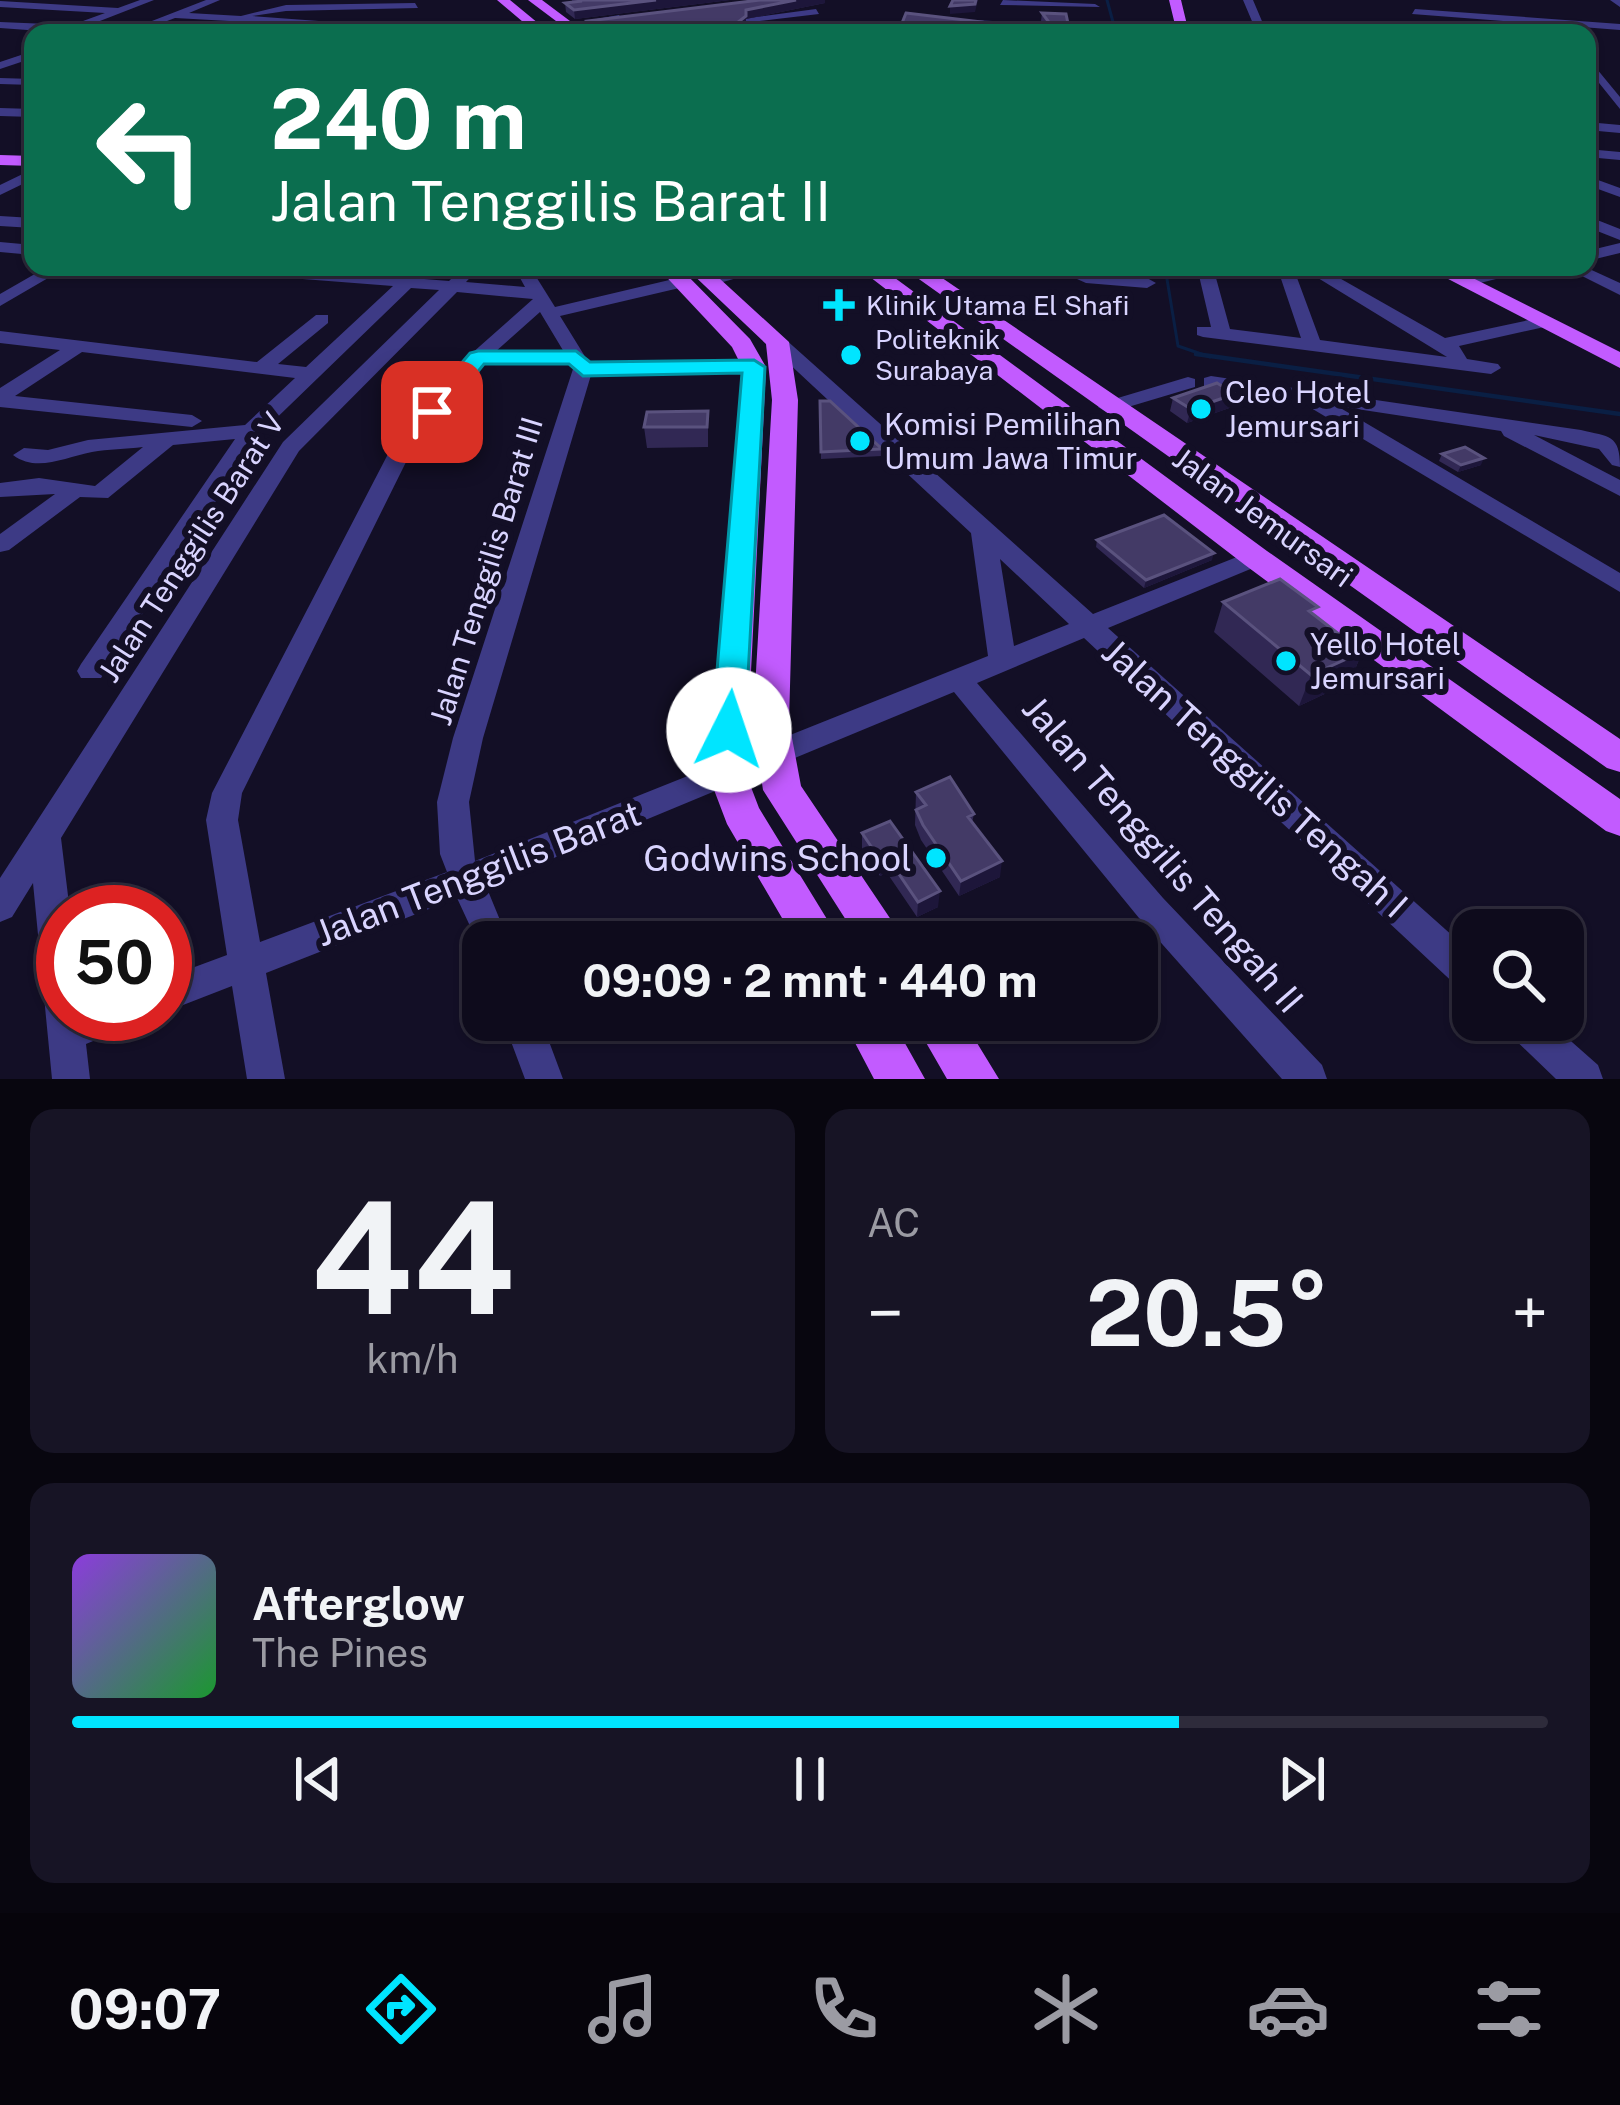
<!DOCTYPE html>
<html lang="id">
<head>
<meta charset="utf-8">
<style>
	body { margin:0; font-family:"Public Sans",sans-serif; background:#171425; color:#f1f3f6; height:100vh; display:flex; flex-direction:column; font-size:45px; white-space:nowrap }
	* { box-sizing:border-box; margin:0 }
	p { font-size:39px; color:#9b9ba3 }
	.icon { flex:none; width:66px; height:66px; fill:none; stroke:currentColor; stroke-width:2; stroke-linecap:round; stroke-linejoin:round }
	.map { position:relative; height:1079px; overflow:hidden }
	.panel { display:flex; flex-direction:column; gap:30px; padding:30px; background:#08060f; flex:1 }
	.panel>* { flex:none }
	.hud { position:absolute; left:24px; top:24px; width:1572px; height:252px; border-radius:24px; box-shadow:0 3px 9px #0004,0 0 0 3px #2e2b3b; background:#0b6e4f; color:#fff; overflow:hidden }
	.tools { position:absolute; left:1452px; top:909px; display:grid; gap:24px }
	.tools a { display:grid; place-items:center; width:132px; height:132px; border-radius:24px; background:#0e0b1c; box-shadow:0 3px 9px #0004,0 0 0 3px #2e2b3b; font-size:60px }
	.speed { position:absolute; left:36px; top:885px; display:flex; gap:24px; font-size:60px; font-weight:700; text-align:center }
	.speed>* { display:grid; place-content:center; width:156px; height:156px; border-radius:50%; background:#0e0b1c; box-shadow:0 3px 9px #0004,0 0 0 3px #2e2b3b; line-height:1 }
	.speed .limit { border:18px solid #d22; background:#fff; color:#111 }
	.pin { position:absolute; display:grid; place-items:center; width:102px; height:102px; color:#fff; margin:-51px; border-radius:24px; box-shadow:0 6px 18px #0006 }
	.me { position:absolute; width:132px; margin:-66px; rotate:4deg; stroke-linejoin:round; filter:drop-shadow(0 0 9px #0008) }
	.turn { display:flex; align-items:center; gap:42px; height:252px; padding:0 48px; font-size:54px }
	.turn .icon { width:156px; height:156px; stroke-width:2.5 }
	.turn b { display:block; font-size:84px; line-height:102px }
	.big { font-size:90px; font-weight:700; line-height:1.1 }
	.panel .card { flex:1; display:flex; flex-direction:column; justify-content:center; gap:18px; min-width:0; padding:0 42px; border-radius:24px; background:#171425 }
	.panel .dial { align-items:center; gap:0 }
	.dial b { font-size:156px; line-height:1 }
	.song { display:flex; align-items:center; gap:36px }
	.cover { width:144px; height:144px; border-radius:18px; background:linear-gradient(135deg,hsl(270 70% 55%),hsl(130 70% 35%)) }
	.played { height:12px; border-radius:6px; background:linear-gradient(90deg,#00e5ff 75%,#2e2b3b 75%) }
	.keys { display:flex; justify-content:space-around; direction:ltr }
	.heat { display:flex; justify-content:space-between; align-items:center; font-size:66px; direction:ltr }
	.panel .tiles { flex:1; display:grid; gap:30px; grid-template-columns:1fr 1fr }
	.card:last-child { grid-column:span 2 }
	.trip { position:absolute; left:462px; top:921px; width:696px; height:120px; border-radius:24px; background:#0e0b1c; box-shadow:0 3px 9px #0004,0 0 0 3px #2e2b3b; font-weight:700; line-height:120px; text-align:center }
	.tabs { display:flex; height:192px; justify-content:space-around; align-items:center; background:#06040b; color:#9b9ba3 }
	.tabs .icon { width:84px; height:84px }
	.tabs .active { color:#00e5ff }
	.tabs b { font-size:54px; color:#f1f3f6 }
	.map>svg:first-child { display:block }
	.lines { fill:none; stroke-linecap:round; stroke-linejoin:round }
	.stream-far1 { stroke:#0a1f44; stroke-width:3 }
	.stream { stroke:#0a1f44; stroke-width:4.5 }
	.minor { fill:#3d3a85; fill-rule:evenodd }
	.major { fill:#c25bff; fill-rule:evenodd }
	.wall { fill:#312854 }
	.shaded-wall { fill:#1d163a }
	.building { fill:#433a66; stroke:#5a527e; stroke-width:3 }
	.route { fill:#00e5ff; stroke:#0095a6; stroke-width:3 }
	.poi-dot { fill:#00e5ff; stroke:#130f26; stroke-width:4.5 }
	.labels { text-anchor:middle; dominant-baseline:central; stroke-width:12; stroke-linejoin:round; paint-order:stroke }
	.far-poi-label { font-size:27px; fill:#d9d4ff; stroke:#130f26; text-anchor:start }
	.poi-label { font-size:30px; fill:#d9d4ff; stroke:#130f26; text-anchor:start }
	.street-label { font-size:30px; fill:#d9d4ff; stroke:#130f26 }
	.near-street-label { font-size:36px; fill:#d9d4ff; stroke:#130f26 }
	.near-poi-label { font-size:36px; fill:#d9d4ff; stroke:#130f26; text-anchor:end }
</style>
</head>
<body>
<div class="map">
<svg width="1620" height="1079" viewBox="0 0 1620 1079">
	<rect width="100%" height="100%" fill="#130f26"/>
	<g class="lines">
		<path class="stream-far1" d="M1107,0l9,33
			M1165,267l13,79 32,11"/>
		<path class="stream" d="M1196,354l424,60"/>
		<path class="minor" d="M140,0h14l-85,33 -69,-5v-6l72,3 33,-12 -105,-6v-6l118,7z
			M206,0h14l-31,13 52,3 45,-11 129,-2 3,5 -132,3 -34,5 176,13 -5,3 -248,-14 -40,15h-14z
			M1003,0l92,4 5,3 -100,-2z
			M1243,0h10l14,33h-10z
			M1610,0h10v7z
			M816,9l3,5 -102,12 -5,-3z
			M1415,9l205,15v6l-208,-16z
			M619,15l3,5 -54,8 -5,-3z
			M952,19l84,4 9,10 -97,-9z
			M1183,28l46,2 5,3h-55z
			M33,51v7l-33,11v-7z
			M1587,57l33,40v12l-33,-41z
			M0,78l33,1v6l-33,-1z
			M0,108l33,1v8l-33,-1z
			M1587,122l33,3v8l-33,-3z
			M1587,149l33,3v8l-33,-3z
			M33,169v10l-33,16v-10z
			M1587,176l33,12v9l-33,-12z
			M0,216l33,2v10l-33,-2z
			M1587,216l33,13v11l-33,-13z
			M0,242l33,3v10l-33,-3z
			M1620,243v10l-33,8v-10z
			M47,267h20l-67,39v-12z
			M204,267h71l174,14 14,-14h17l-14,15 59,5 -11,-20h16l25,40 127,-30 6,1v8l-128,30 29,47 165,-2 10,6 -10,6 -163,2 -108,363 -14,64 6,59 513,-205 -17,-123 -201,-187v-8h14l309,276 154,-61h18l3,5 -3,5 -157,65 365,326v40l-13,-5 -376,-351 -107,45 186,215 159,167 5,14h-45l-143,-161 -185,-226 -468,194 23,56h-26v12l-26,-56 -191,75 19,106h-38l-15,-93 -67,26v-34l62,-23 -21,-135 6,-27 176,-339 83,-100 62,-55 -76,-7 -158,159 -238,387 9,74h-7v102h71l-5,12 -43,18 4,35h-38l-19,-196 -21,34 -12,5v-44l283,-436 156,-152 -28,-2 -152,147 -158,243h-20l-4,-7 4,-7 154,-225 -62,6 -65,53 -28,-1 -71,53 -9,2v-18l55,-40 -55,3v-14l39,-5 56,8 48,-39c-17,2 -35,2 -51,5 -27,5 -55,21 -79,3l11,-7 24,2 40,-10 157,-15 50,-47 -213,-26 -67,44 177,19 10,6 -10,6 -192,-20v-19l60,-38 -60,-7v-12l257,31 59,-47h12v8l-50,41 28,3 87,-81 -181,-14zM540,312l24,40h-69zM483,364h87l3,5 -120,369 -16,64 3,52 7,18 -187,70 -22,-122 4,-27 167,-337zM1000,559l69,65 -55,22z
			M746,267h29l-66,19 -8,-5z
			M1050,267l97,11 9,5 -9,5 -61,-5z
			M1197,267h16l17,62 71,9 -24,-71h16l27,73 127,17 -147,-90h20l125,71 98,-21 9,5 -3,4 -90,20 8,13 31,5 3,4 -10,6 -288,-37 -6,-2v-8h14z
			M1512,267h32l-80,20 -9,-5z
			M1564,267h21l35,16v12z
			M1211,376l370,54c28,7 39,4 39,37l-8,-2 -13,-16 -65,-14 86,45v16l-116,-60 -3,-5 -164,-25 283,167v19l-309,-184 -2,-6 -105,-16v-8z
			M1188,377l7,2v8l-87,26 -10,-6 3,-4z
			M503,1020h38l22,59h-38z
			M1501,1020h46l51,45 5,14h-47l-49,-47z"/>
		<path class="major" d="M497,0h13l40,33h-14z
			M528,0h14l44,33h-14z
			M1169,0h12l8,33h-12z
			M0,155l33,1v10l-33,-1z
			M657,267h22l71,72 16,28 -20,407 13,34 82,134h-45l-69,-118 -19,-50 34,-407 -10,-20z
			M685,267h22l82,75 9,58 -9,322 12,64 105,156h-46l-97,-152 -10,-68 19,-322 -6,-56z
			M857,267h23l387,284 353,248v37l-14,-5 -361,-266z
			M902,267h24l694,472v33l-13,-4z
			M1425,267h26l169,85v16z
			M843,1020h49l33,59h-51z
			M913,1020h50l36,59h-52z"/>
	</g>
	<path class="wall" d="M572,0h158l-155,19 -9,-7 -1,-9h7z
		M760,0h65v3l-79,16v7l-3,2 120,-2v7h10h-280l-4,-3 -1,-9z
		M906,13l75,13v7h-83z
		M1042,13l28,20h-57l1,-5 32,1 -5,-8z
		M1173,398l59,9 -45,16 -17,-12z
		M820,401l62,48v7l-61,3z
		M708,411v36l-61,1 -3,-21z
		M1442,454l39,11 -23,7 -19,-11z
		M1097,540l115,20 -68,28 -48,-41z
		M1223,602l92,13 47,37 -12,30 -51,24 -85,-74z
		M916,792l58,22 -2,9 28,54 -41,19 -38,-56 -6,-15z
		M862,833l76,74 -21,10 -30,-44 -7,3 -18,-27z"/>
	<path class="shaded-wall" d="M656,0h74l-155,19 -1,-9z
		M796,0h29v3l-79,16v7l-8,6 -1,-9 9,-13z
		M978,0l-3,12 -25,2v-8z
		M1235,394l-3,13 -45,16 4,-14z
		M1484,458l-3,7 -23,7 3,-7z
		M1214,553l-2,7 -68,28 2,-8z
		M1362,652l-12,30 -51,24 12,-31z
		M888,858l-1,15 -7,3 1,-15z
		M1002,861l-2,16 -41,19 2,-15z
		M940,891l-2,16 -21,10 1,-15z"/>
	<path class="building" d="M579,0h77l-82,10 -9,-7 17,-2z
		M760,0h36l-50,10v6l-9,7 5,5 121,-2 -3,6 13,1h-266l-19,-12z
		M953,0h23l-1,4 -25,2z
		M906,13l76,9 -1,4h-12l-1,7h-70z
		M1042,13l24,1 4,19 -56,-5 32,1 5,-4z
		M1217,383l18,11 -44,15 -18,-11z
		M820,401h10l52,48 -61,3z
		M708,411l-1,16h-63l3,-15z
		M1465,447l19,11 -23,7 -19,-11z
		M1164,515l50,38 -68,27 -49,-40z
		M1280,579l38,28 -9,4 53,41 -51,23 -88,-73z
		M950,777l24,37 -6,3 34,44 -41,20 -38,-56 -7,-15 10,-5 -10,-13z
		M890,821l50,70 -22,11 -30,-44 -7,3 -19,-28z"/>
	<path class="route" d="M478,351h98l14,11 164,-2 11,7 -20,363 -5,8 -11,4 -12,-4 -5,-8 30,-357 -159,3 -14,-12h-85l-43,53h-17v-10l46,-54z"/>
	<g class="poi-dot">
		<path d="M833 287h12v12h12v12h-12v12h-12v-12h-12v-12h12z"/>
		<circle cx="851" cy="355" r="12"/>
		<circle cx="1201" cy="409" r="12"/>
		<circle cx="860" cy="441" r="12"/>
		<circle cx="1286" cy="661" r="12"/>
		<circle cx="936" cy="858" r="12"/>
	</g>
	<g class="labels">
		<g class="far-poi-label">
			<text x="866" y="305">Klinik Utama El Shafi</text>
			<text x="875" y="339">Politeknik<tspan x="875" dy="31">Surabaya</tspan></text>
		</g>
		<g class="poi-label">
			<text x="1225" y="392">Cleo Hotel<tspan x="1225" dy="34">Jemursari</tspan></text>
			<text x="884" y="424">Komisi Pemilihan<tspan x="884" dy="34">Umum Jawa Timur</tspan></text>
			<text x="1310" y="644">Yello Hotel<tspan x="1310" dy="34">Jemursari</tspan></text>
		</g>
		<g class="street-label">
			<text transform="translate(1263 517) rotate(36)">Jalan Jemursari</text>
			<text transform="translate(191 547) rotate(-57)">Jalan Tenggilis Barat V</text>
			<text transform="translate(486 571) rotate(-73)">Jalan Tenggilis Barat III</text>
		</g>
		<g class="near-street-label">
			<text transform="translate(1255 778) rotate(42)">Jalan Tenggilis Tengah I</text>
			<text transform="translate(1163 854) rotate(49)">Jalan Tenggilis Tengah II</text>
			<text transform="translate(478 873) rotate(-21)">Jalan Tenggilis Barat</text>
		</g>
		<g class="near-poi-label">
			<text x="912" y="858">Godwins School</text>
		</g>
	</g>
</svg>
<div class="tools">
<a><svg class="icon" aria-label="search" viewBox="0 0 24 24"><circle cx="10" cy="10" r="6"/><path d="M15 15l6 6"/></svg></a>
</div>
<div class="speed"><div class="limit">50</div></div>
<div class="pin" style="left:432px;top:412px;background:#d93025"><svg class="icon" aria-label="arrive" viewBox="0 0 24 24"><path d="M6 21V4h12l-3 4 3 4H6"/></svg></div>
<svg class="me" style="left:729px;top:730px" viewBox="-20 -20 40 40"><circle r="19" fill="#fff"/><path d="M0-13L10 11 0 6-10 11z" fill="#00e5ff"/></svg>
<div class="trip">09:09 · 2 mnt · 440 m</div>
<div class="hud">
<div class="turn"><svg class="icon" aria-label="left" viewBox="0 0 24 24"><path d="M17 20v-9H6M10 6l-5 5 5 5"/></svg><div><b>240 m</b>Jalan Tenggilis Barat II</div></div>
</div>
</div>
<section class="panel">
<div class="tiles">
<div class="card dial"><b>44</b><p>km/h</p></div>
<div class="card"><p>AC</p>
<div class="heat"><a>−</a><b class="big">20.5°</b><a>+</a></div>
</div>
<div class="card">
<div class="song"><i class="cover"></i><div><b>Afterglow</b><p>The Pines</p></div></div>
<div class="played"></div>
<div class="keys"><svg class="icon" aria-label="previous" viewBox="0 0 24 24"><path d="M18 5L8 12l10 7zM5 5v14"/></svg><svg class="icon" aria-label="pause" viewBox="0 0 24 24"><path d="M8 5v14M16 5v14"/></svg><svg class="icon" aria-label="next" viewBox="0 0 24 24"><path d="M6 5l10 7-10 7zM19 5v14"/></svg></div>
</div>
</div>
</section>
<nav class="tabs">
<b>09:07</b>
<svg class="icon active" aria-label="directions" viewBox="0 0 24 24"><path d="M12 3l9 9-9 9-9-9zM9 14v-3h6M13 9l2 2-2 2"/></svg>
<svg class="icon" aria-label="music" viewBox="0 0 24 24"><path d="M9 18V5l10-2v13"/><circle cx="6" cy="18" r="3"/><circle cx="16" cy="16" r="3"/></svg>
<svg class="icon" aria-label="phone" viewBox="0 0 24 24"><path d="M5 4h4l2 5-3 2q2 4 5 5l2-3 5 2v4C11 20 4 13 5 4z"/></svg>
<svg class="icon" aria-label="climate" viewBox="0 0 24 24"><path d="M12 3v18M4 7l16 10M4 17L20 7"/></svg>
<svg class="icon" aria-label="car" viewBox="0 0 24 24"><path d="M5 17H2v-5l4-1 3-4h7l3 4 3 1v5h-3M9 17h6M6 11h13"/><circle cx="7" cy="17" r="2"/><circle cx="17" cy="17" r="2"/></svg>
<svg class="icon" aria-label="filters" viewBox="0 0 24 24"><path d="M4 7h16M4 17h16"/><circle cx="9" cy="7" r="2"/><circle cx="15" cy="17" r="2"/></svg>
</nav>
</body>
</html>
